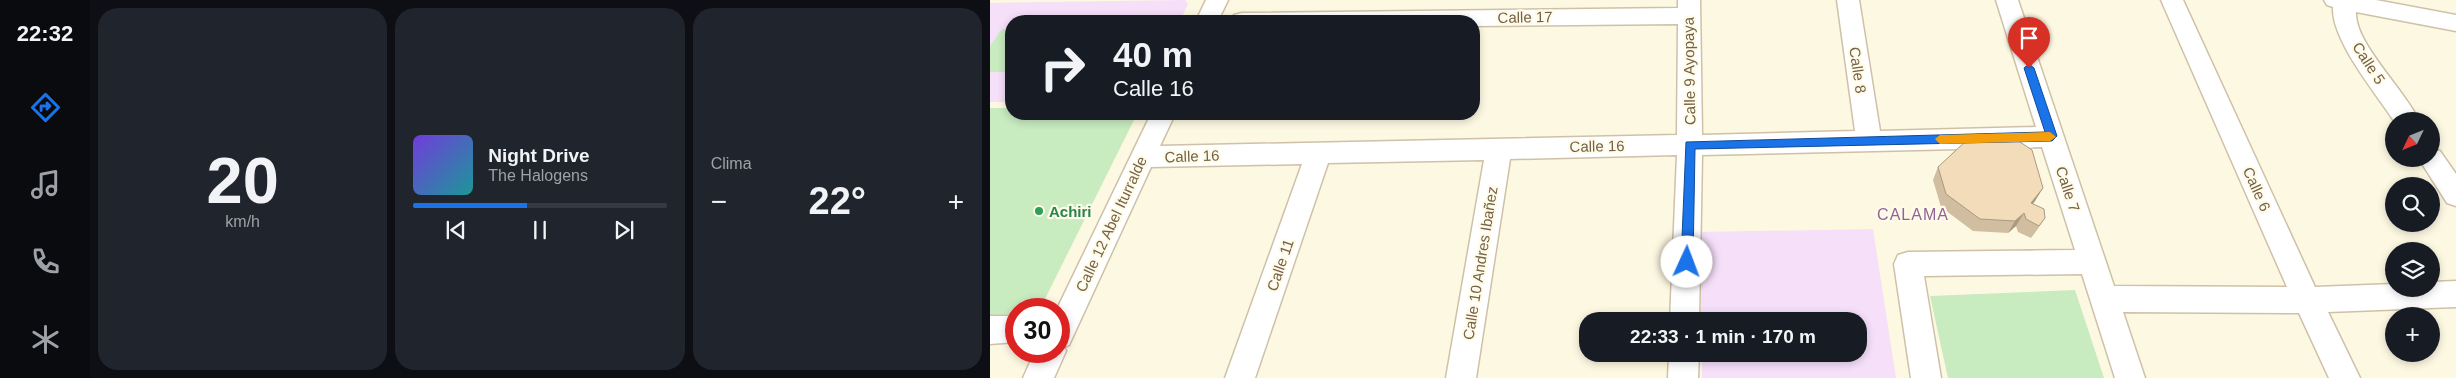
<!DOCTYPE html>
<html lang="es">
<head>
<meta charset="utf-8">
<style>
	body { margin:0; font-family:Arial,sans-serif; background:#20242c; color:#f1f3f6; height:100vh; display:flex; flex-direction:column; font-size:19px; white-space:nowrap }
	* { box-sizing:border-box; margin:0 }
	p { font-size:16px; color:#9ea1a6 }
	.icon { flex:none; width:28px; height:28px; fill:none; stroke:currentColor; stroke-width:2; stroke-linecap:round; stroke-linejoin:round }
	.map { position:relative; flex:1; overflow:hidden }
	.drawer { display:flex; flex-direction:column; gap:8px; padding:8px; background:#0d0f14; width:900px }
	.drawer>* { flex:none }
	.hud { position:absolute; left:15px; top:15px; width:475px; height:105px; border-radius:20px; box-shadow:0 2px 8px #0003; background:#171b24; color:#f1f3f6; overflow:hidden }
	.needle { width:32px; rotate:227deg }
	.fabs { position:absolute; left:1395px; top:112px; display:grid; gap:10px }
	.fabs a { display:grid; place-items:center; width:55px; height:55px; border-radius:50%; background:#171b24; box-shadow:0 2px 8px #0003; font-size:25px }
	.speed { position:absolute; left:15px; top:298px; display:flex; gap:10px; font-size:25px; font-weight:700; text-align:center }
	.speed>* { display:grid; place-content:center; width:65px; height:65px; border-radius:50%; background:#171b24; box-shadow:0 2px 8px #0003; line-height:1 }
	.speed .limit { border:8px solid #d22; background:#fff; color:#111 }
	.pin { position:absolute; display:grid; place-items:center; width:42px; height:42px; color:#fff; margin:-51px -21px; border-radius:50% 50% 50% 0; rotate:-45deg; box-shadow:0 0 5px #0007 }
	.pin .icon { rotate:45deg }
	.me { position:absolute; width:55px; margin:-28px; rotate:2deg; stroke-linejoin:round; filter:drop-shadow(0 0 4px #0008) }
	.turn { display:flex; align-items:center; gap:18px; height:105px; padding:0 25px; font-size:22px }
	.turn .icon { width:65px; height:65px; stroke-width:2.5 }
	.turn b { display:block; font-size:35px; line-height:42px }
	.big { font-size:38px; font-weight:800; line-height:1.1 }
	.drawer .widget { flex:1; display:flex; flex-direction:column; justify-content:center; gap:8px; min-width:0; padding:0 18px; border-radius:20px; background:#20242c }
	.drawer .dial { align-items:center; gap:0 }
	.dial b { font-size:65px; line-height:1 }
	.song { display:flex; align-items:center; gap:15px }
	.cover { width:60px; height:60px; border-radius:8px; background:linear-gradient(135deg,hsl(260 70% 55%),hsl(180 70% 35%)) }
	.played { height:5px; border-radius:2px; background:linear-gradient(90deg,#1a73e8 45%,#363941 45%) }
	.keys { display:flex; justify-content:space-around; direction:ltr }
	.heat { display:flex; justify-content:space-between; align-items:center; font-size:28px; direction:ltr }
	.drawer .tiles { flex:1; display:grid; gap:8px; grid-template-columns:repeat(3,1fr) }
	.trip { position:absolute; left:589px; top:312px; width:288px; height:50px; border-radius:20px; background:#171b24; box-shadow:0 2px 8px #0003; font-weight:800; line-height:50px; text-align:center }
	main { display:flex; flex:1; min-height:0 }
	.menu { display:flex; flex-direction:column; width:90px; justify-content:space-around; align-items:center; background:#090b0e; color:#9ea1a6 }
	.menu .icon { width:35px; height:35px }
	.menu .active { color:#1a73e8 }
	.menu b { font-size:22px; color:#f1f3f6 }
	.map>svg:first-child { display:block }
	.education { fill:#f5dff9 }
	.green { fill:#c8ebc0 }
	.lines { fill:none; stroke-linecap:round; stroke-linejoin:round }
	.street-casing { stroke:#cec1a8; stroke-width:3 }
	.street { fill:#fff; fill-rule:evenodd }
	.wall { fill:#d1bd9f }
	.shaded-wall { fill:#aa9a82 }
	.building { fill:#f3dcb9; stroke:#aa9a82 }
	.route { fill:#1a73e8; stroke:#114b97 }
	.slow { fill:#f59e0b }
	.leisure-dot { fill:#2e9e5b; stroke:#fffbe9; stroke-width:2 }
	.labels { text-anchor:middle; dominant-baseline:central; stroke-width:4.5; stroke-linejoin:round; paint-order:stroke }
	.street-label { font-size:15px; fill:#756148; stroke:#fffbe9 }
	.leisure-label { font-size:15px; font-weight:bold; fill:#27864d; stroke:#fffbe9; text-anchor:start }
	.neighbourhood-label { font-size:16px; letter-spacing:1px; fill:#926399; stroke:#fffbe9 }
</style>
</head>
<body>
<main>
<nav class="menu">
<b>22:32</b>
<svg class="icon active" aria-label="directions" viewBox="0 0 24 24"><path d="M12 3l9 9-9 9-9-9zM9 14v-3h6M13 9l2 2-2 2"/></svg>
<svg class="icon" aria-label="music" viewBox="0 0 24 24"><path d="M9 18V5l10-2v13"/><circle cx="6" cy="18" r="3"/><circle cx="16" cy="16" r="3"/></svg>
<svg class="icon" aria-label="phone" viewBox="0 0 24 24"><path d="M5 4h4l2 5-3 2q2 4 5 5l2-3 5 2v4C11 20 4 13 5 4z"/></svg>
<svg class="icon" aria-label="climate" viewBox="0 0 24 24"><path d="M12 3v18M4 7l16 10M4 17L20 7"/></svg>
</nav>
<section class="drawer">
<div class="tiles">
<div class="widget dial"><b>20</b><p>km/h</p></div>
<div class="widget">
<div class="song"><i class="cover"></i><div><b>Night Drive</b><p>The Halogens</p></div></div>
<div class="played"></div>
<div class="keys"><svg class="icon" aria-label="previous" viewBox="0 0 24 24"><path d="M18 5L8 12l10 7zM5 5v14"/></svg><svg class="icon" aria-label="pause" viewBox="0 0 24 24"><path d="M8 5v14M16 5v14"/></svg><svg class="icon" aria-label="next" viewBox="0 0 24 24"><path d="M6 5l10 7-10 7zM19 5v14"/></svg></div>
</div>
<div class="widget"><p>Clima</p>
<div class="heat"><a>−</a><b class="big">22°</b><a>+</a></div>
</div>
</div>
</section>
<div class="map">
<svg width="1466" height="378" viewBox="0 0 1466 378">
	<rect width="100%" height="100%" fill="#fdf8e2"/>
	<path class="education" d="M195,0l3,4 -8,17h-169v81h-21v-99z
		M883,229l23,149h-194v-24h156v-33h-157l-1,-89z"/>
	<path class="green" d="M12,29h9v43h-21v-26z
		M0,108h21v6h126l-97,195h-24v5l-26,1z
		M1085,290l29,88h-156l-18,-82z"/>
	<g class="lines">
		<defs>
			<path id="street" d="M216,0h22l-10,21h-22z
				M688,0h22l2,135 153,-4 -18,-131h22l21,131 156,-4 -40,-127h22l96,286 173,1 -126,-287h22l132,287 79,-3v5h37v-7l25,-1v26l-128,5 32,66h-31l-30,-65 -176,-1 22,66h-30l-33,-104 -158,2 17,102h-30l-17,-114 4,-9 10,-3 167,-2 -33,-103 -340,8 -3,166h-29l7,-166 -167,4 -34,219h-30l38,-218 -156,3 -73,215h-30l77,-214 -151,3 -82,178 -5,2 2,4 -12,27h-31l12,-27h24v-42h-2l94,-195h24l-15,32 517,-11 1,-111 -204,2v-5h-243l3,-6 8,-2 436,-5z
				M1334,0h52l80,15v16l-100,-19c-2,31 50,79 63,109h-25c-18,-28 -63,-81 -61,-114l-6,-2z
				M1441,148l9,3 16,23v32l-9,-3 -28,-44h12z
				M0,316h26v26l-26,2z
				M679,354h30l-1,24h-30z"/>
		</defs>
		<use href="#street" class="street-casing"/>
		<use href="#street" class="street"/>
	</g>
	<path class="wall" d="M948,167l105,21 -10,16 12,14 -8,12 -6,8 -13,-6 -2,-6 -8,7 -35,-2 -32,-24 -8,-27z"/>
	<path class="shaded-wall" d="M1053,188l-8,13 -11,15 7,-13z
		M1034,213l-8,13 -8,7 7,-12z"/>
	<path class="building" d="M150,19h29l-1,2h-29z
		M1024,138l18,12 11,38 -12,15 13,6 1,9 -6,8 -13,-7 -2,-6 -9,8 -35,-2 -34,-25 -8,-27 29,-27z"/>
	<path class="route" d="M1039,64l5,4 23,68 -5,5 -357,8 -2,113 -6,6 -5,-2 -1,-4 5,-120 359,-10 -21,-64z"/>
	<path class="slow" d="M1060,132l6,5 -6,4 -110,3 -5,-5 5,-4z"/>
	<circle class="leisure-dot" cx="49" cy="211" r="5"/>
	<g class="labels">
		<g class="street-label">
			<text transform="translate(535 17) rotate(-1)">Calle 17</text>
			<text transform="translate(1379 63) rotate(57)">Calle 5</text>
			<text transform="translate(868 70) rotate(82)">Calle 8</text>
			<text transform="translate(699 71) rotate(-91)">Calle 9 Ayopaya</text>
			<text transform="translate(607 146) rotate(-1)">Calle 16</text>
			<text transform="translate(202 156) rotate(-2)">Calle 16</text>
			<text transform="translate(1078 189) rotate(72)">Calle 7</text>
			<text transform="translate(1267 189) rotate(66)">Calle 6</text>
			<text transform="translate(121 224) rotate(-65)">Calle 12 Abel Iturralde</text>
			<text transform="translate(490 263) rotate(-81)">Calle 10 Andres Ibañez</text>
			<text transform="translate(290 265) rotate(-71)">Calle 11</text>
		</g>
		<g class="leisure-label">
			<text x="59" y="211">Achiri</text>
		</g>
		<g class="neighbourhood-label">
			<text x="923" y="214">CALAMA</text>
		</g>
	</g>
</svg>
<div class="fabs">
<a><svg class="needle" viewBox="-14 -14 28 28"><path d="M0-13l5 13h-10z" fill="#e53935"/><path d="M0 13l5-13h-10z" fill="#9ea1a6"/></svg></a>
<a><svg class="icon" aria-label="search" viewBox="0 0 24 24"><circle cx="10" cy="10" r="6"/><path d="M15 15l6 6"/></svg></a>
<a><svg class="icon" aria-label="layers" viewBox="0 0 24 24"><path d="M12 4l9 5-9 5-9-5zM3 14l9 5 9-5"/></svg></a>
<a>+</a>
</div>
<div class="speed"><div class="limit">30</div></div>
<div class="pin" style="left:1039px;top:68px;background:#d93025"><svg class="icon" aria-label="arrive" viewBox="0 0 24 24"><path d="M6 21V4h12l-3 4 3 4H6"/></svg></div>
<svg class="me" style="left:697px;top:262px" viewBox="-20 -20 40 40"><circle r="19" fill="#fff"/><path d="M0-13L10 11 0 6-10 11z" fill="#1a73e8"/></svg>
<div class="trip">22:33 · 1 min · 170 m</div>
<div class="hud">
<div class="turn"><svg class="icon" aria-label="right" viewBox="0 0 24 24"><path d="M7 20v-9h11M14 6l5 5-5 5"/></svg><div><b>40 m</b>Calle 16</div></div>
</div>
</div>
</main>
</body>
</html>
